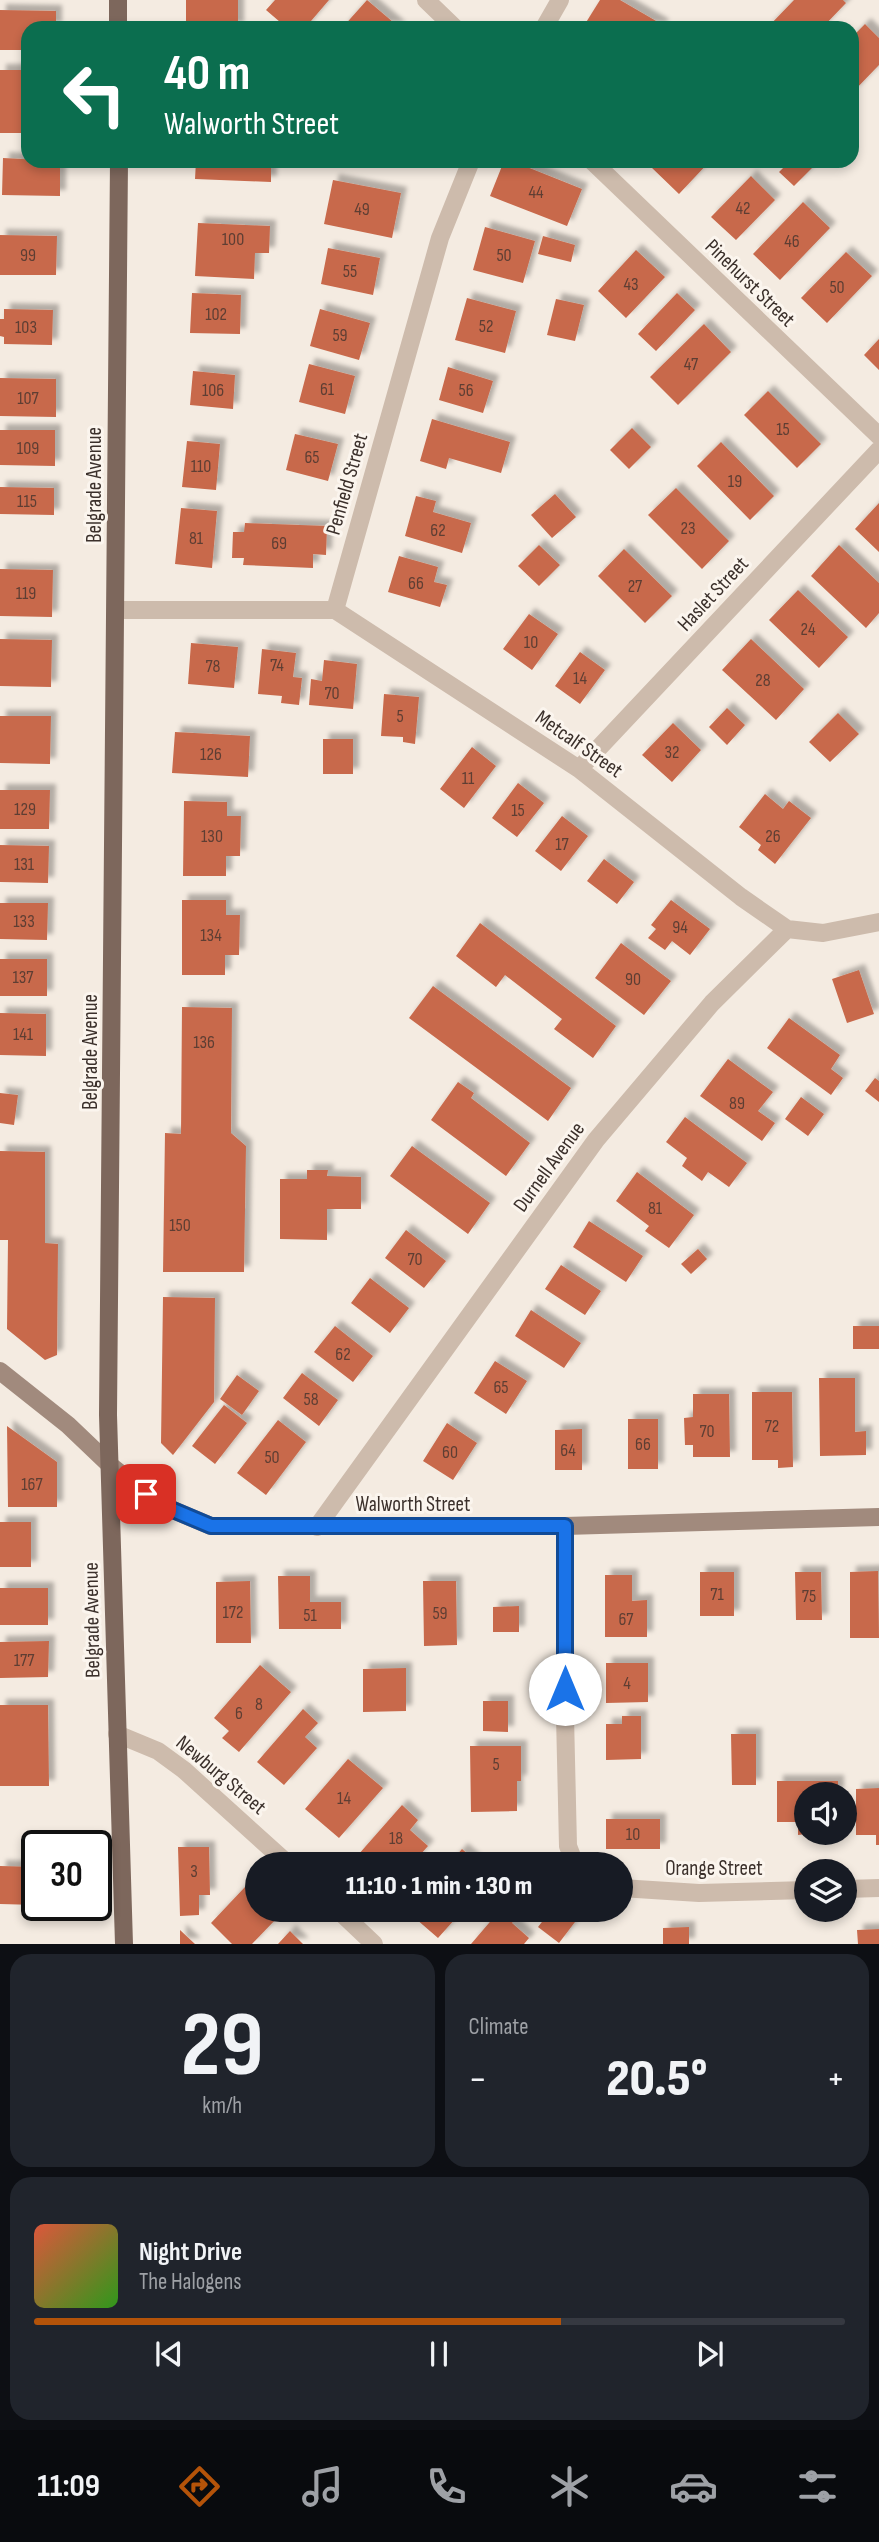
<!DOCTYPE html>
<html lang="en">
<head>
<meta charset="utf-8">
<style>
	body { margin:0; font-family:"Sofia Sans Condensed",sans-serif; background:#20242c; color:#f1f3f6; height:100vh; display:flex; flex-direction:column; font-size:26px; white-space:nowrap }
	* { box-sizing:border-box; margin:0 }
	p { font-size:23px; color:#9ea1a6 }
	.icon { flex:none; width:38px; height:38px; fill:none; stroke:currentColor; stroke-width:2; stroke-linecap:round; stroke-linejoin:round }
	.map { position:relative; height:1944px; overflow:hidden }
	.side { display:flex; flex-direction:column; gap:10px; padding:10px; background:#0d0f14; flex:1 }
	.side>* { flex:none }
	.top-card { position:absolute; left:21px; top:21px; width:838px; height:147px; border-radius:21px; box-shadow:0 4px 10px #0003; background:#0b6e4f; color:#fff; overflow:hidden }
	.controls { position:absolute; left:794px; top:1782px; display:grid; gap:14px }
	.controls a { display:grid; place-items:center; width:63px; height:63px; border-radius:50%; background:#171b24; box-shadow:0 4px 10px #0003; font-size:35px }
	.speed { position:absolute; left:21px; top:1830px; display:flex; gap:14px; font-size:35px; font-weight:700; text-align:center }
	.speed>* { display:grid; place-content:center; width:91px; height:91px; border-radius:50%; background:#171b24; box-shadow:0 4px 10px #0003; line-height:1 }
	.speed .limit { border:4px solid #111; border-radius:10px; background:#fff; color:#111 }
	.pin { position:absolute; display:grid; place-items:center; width:60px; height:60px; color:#fff; margin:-30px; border-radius:14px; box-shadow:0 4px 10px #0006 }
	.me { position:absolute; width:77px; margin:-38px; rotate:0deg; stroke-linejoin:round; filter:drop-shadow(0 0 5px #0008) }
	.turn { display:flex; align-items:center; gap:24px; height:147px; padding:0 28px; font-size:32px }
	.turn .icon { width:91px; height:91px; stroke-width:2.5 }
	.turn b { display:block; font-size:49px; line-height:60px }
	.big { font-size:52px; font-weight:800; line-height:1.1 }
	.side .card { flex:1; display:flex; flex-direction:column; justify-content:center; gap:10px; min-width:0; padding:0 24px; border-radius:21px; background:#20242c }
	.side .dial { align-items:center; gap:0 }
	.dial b { font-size:91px; line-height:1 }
	.song { display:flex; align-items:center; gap:21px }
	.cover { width:84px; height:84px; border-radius:10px; background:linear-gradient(135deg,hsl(10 70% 55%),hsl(110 70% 35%)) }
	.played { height:7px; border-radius:4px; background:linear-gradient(90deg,#b45309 65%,#363941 65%) }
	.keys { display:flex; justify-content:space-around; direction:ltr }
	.heat { display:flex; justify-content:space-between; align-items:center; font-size:38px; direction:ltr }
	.side .tiles { flex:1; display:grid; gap:10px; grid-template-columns:1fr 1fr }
	.card:last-child { grid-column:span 2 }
	.trip { position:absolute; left:245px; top:1852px; width:388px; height:70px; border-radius:35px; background:#171b24; box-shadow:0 4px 10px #0003; font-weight:800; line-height:70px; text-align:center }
	.tab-bar { display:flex; height:112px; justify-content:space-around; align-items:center; background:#090b0e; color:#9ea1a6 }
	.tab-bar .icon { width:49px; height:49px }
	.tab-bar .selected { color:#b45309 }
	.tab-bar b { font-size:32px; color:#f1f3f6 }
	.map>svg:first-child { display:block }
	.building { fill:#c8694b; filter:url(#shadow) }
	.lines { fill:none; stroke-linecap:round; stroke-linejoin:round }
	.street { stroke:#cdbbac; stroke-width:18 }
	.secondary { stroke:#a18a7d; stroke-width:18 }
	.primary { stroke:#7d675c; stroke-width:18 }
	.route-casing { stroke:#114b97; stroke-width:18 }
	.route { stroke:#1a73e8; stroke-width:12 }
	.labels { text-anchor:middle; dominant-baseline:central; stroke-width:6; stroke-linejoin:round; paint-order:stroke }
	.number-label { font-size:18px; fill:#5e3e33 }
	.street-label { font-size:21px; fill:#3b302b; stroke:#fbf5ee }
</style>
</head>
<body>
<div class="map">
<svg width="879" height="1944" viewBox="0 0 879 1944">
	<defs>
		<filter id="shadow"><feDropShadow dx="6" dy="-6" stdDeviation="2" flood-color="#0004"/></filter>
	</defs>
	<rect width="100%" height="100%" fill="#f4ebe1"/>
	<path class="building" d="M186,0h52v28h-52z
		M275,0h54l-24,28h-18l-21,-18z
		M367,0l33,28h-58z
		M600,0h20l43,25 -2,3h-70l-6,-4z
		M794,0h49l3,3 -24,25h-55z
		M0,10l56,1v17h-28v22h-28z
		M865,24l14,14v27l-27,28v-56z
		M0,70h28v63h-28z
		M3,158l57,3v35l-58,-1z
		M196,161h75v21l-76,-3z
		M504,161h8l70,28 -15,37 -77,-30z
		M656,161h54l-31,33 -28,-27z
		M790,161h20l5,4 -21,21 -15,-14z
		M751,176l24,24 -39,40 -25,-23z
		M333,180l68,13 -9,45 -68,-14z
		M803,202l27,26 -50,52 -27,-26z
		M198,223l72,3 -1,27h-14l-1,26 -59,-3z
		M485,227l50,14 -12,42 -50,-13z
		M0,235l57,1 -1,39h-56z
		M543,236l32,9 -4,17 -33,-8z
		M328,248l52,10 -7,37 -52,-11z
		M636,250l29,27 -39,41 -28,-27z
		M846,252l26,24 -45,47 -26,-25z
		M192,293l49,2 -1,39 -50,-1z
		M677,293l18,17 -39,41 -18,-17z
		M467,298l49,13 -11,42 -50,-13z
		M556,299l28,6 -9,36 -28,-6z
		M4,309l49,1 -1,35 -48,-1v-7l-4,-1v-17h4z
		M320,309l50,14 -11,37 -49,-14z
		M704,324l27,28 -53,53 -28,-28z
		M879,339v31l-15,-15z
		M309,364l46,12 -10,38 -46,-12z
		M448,367l45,14 -10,32 -44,-13z
		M193,371l42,4 -2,34 -43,-4z
		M0,378l56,1v38l-56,-1z
		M768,391l53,53 -24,24 -53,-53z
		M432,419l78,23 -9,31 -52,-15 -3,11 -26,-8z
		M632,428l19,19 -22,22 -19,-19z
		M0,430h55v36l-55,-1z
		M295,434l43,10 -10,37 -42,-11z
		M187,441l33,3 -4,46 -34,-3z
		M721,442l53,54 -24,24 -53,-54z
		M0,487l54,1v27l-54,-1z
		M676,488l53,53 -27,28 -54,-54z
		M555,494l21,23 -24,21 -21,-23z
		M416,496l20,5 -3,11 38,11 -9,30 -57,-17z
		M879,503v49l-24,-23z
		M181,508l36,3 -5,57 -37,-4z
		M245,523l82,3 -1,29 -13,-1v14l-70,-3 1,-7h-12l1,-26h11z
		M539,545l21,20 -21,21 -21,-20z
		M839,545l40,38v30l-13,15 -55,-52z
		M624,549l48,47 -27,27 -47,-47z
		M399,556l39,11 -4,15 13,3 -7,22 -52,-15z
		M0,569l53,1 -1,47 -52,-1z
		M798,590l50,47 -29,31 -50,-48z
		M529,614l29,20 -26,36 -29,-21z
		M0,639l52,1 -1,47 -51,-1z
		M751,639l53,50 -28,31 -54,-50z
		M191,643l47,4 -4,41 -46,-4z
		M262,649l34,4 -3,24 9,1 -3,27 -18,-2 1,-7 -24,-2z
		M580,652l25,18 -25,34 -25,-18z
		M324,660l33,4 -4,45 -44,-4 2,-26 11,2z
		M384,694l35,3 -4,47 -12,-2v-5l-22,-1z
		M727,708l18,17 -18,20 -18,-18z
		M838,713l21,21 -29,28 -21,-20z
		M0,716h51l-1,48 -50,-1z
		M673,723l28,27 -29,32 -30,-27z
		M175,732l75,4 -2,41 -76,-4z
		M323,739h30v35h-30z
		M472,747l24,19 -32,42 -24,-19z
		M518,783l26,20 -27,34 -25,-19z
		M0,790h50l-1,39h-49z
		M765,794l18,15 6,-8 22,17 -36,46 -17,-14 3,-5 -22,-18z
		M184,801l43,1v14h14l-1,40h-14v20h-43z
		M562,816l26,20 -27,35 -26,-20z
		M0,845l49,1 -1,37 -48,-1z
		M604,859l30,23 -17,22 -30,-23z
		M182,900h44v15h14l-1,40h-14v20h-43z
		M671,900l39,29 -20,26 -18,-14 -7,9 -17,-12 8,-9 -5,-4z
		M0,903h48l-1,37 -47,-1z
		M480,923l136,103 -23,32 -39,-29 8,-10 -57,-44 -9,12 -40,-31z
		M621,943l50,38 -27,34 -49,-37z
		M0,959h47v37h-47z
		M859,970l15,44 -27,9 -15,-44z
		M433,986l138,102 -23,33 -139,-103z
		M182,1007l50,1 -1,125 15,13 -2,126h-81l2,-139 16,1z
		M0,1013l46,1v42l-46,-1z
		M789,1018l51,37 -9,14 12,9 -12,17 -64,-47z
		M728,1059l45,33 -15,19 17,12 -13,18 -62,-45z
		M875,1078l4,3v21l-14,-11z
		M458,1082l16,11 -3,5 59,45 -24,33 -75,-56z
		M0,1093l18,2 -4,30 -14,-2z
		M801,1097l23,17 -16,22 -23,-17z
		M685,1117l62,46 -18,24 -21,-15 -6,9 -20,-15 5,-8 -21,-16z
		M412,1146l78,57 -22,31 -78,-58z
		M0,1151l45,1v91l13,1 -1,111 -12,5 -38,-31 1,-89h-8z
		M307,1170h21l-1,6 34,1v32h-34v31l-47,-1v-60h27z
		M637,1172l57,43 -25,33 -24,-17 4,-5 -33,-25z
		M589,1221l54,35 -17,26 -53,-35z
		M406,1230l40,31 -22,27 -39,-30z
		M698,1249l9,10 -16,15 -10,-10z
		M561,1265l40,26 -16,24 -40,-26z
		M370,1278l39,30 -19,25 -39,-30z
		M163,1297l52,1 -1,104 -41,53 -12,-12z
		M531,1310l50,33 -17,25 -49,-32z
		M335,1326l38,30 -20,26 -39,-30z
		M853,1326h26v23h-26z
		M495,1361l32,20 -21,33 -32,-21z
		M302,1373l36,27 -19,26 -36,-28z
		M237,1375l22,16 -17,24 -22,-16z
		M819,1378h36v54l11,-1v24l-46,1z
		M752,1392h40l1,75 -15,1v-8h-26z
		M693,1394h36l1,63h-37v-12h-8l-1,-27 9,-1z
		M224,1405l23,18 -32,41 -23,-18z
		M628,1419h30v50h-30z
		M278,1420l28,22 -40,53 -29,-22z
		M447,1423l30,20 -24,37 -30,-19z
		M7,1426l50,36v45h-49z
		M582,1429v41h-27v-40z
		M0,1522h31v45h-31z
		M878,1571l1,67h-29v-66z
		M700,1572h34v44h-34z
		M795,1572h26l1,48h-26z
		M605,1575h27v26l15,-1v37h-42z
		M278,1576h32v26h31v27h-62z
		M250,1581l1,62h-35v-61z
		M423,1581h33l1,64 -33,1z
		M0,1588h48v37h-48z
		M519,1606v26h-26v-25z
		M49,1641l-1,36 -48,1v-36z
		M606,1663h42v39l-42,1z
		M260,1665l31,27 -52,60 -17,-14 7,-7 -15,-13z
		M406,1668v43l-43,1v-43z
		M483,1701h25v31l-25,-1z
		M0,1705h48l1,81h-49z
		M303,1709l15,14 -13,14 12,11 -33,37 -27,-23z
		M622,1716h19v43l-35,1v-36h16z
		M731,1734h25v51h-24z
		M470,1746h51v35h-4v30l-46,1z
		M348,1759l35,29 -44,50 -34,-29z
		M777,1781h61v13h-31v40l-9,1v-13h-21z
		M879,1788v57h-3v-10h-20v-46z
		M402,1805l16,15 -8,10 18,16 -16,18h-44l-10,-9z
		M606,1819h54v30h-54z
		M178,1847h31l1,48h-11v20l-19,1z
		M462,1849l17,15h-30z
		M0,1866l37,1v38l-37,-1z
		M245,1887l12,12v10h11l9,9 -25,26h-20l-21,-21z
		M410,1909h54l-26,29 -30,-26z
		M501,1909h13l5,5 -7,9 17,15 -5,6h-53z
		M552,1909h7l16,13 -16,21 -21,-16z
		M689,1927v17h-26v-16z
		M879,1929v15h-21l-1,-14z
		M180,1930l15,14h-15z
		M290,1931l13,13h-25z"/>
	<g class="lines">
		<path class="street" d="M426,0l29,28
			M544,28l16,-28
			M592,161l287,275
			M116,610h219l105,-372 31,-77
			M335,610l244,159 162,128 46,32
			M579,769l300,-319
			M565,1526v190l3,130 7,18
			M317,1527l279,-387 116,-137 75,-74 36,4 56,-11
			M117,1734l41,17 26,19 104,94
			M621,1888l78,5 108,-3
			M845,1889l34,-1
			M337,1909l37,35"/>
		<path class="secondary" d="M0,1371l68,54 43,41 35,28 20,13 45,19h354l314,-9"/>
		<path class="primary" d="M118,0v28
			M119,161l-11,1254 16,529"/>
	</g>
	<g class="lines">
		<defs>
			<path id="route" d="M146,1494l20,13 45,19h354v163"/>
		</defs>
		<use href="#route" class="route-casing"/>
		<use href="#route" class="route"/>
	</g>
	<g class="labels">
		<g class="number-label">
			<text x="536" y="192">44</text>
			<text x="743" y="208">42</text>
			<text x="362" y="209">49</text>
			<text x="233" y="239">100</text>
			<text x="792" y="241">46</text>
			<text x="28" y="255">99</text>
			<text x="504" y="255">50</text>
			<text x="350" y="271">55</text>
			<text x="631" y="284">43</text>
			<text x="837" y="287">50</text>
			<text x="216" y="314">102</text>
			<text x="486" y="326">52</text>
			<text x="26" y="327">103</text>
			<text x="340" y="335">59</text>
			<text x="691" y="364">47</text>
			<text x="327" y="389">61</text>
			<text x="213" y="390">106</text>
			<text x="466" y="390">56</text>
			<text x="28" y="398">107</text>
			<text x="783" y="429">15</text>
			<text x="28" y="448">109</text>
			<text x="312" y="457">65</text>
			<text x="201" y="466">110</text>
			<text x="735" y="481">19</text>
			<text x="27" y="501">115</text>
			<text x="688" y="528">23</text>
			<text x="438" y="530">62</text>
			<text x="196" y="538">81</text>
			<text x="279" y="543">69</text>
			<text x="416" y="583">66</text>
			<text x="635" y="586">27</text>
			<text x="26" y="593">119</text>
			<text x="808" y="629">24</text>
			<text x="531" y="642">10</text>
			<text x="277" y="665">74</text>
			<text x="213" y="666">78</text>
			<text x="580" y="678">14</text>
			<text x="763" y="680">28</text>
			<text x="332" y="693">70</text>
			<text x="400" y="716">5</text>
			<text x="672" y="752">32</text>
			<text x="211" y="754">126</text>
			<text x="468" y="778">11</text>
			<text x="25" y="809">129</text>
			<text x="518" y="810">15</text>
			<text x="212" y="836">130</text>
			<text x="773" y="836">26</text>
			<text x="562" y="844">17</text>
			<text x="24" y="864">131</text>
			<text x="24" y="921">133</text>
			<text x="680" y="927">94</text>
			<text x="211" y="935">134</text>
			<text x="23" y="977">137</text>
			<text x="633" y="979">90</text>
			<text x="23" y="1034">141</text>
			<text x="204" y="1042">136</text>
			<text x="737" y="1103">89</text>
			<text x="655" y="1208">81</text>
			<text x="180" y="1225">150</text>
			<text x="415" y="1259">70</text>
			<text x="343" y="1354">62</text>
			<text x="501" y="1387">65</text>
			<text x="311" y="1399">58</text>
			<text x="772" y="1426">72</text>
			<text x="707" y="1431">70</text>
			<text x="643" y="1444">66</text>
			<text x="568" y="1450">64</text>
			<text x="450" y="1452">60</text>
			<text x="272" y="1457">50</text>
			<text x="32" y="1484">167</text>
			<text x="717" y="1594">71</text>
			<text x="809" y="1596">75</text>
			<text x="233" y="1612">172</text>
			<text x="440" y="1613">59</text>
			<text x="310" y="1615">51</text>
			<text x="626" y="1619">67</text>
			<text x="24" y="1660">177</text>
			<text x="627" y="1683">4</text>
			<text x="259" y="1704">8</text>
			<text x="239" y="1713">6</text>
			<text x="496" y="1764">5</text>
			<text x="344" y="1798">14</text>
			<text x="633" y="1834">10</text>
			<text x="396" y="1838">18</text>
			<text x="194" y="1871">3</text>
		</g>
		<g class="street-label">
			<text transform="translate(750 283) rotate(44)">Pinehurst Street</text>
			<text transform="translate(347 484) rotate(-74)">Penfield Street</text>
			<text transform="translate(94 485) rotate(-90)">Belgrade Avenue</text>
			<text transform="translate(713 594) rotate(-47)">Haslet Street</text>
			<text transform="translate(579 744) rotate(35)">Metcalf Street</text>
			<text transform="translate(90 1052) rotate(-90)">Belgrade Avenue</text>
			<text transform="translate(549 1167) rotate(-54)">Durnell Avenue</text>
			<text x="413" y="1504">Walworth Street</text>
			<text transform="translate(92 1620) rotate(-91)">Belgrade Avenue</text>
			<text transform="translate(221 1775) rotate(40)">Newburg Street</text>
			<text x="714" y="1868">Orange Street</text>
		</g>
	</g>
</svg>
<div class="controls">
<a><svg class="icon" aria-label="sound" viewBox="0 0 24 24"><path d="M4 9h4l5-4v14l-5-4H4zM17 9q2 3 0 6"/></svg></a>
<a><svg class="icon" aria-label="layers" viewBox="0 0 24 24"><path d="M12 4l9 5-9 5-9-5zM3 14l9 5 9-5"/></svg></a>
</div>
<div class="speed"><div class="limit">30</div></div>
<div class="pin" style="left:146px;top:1494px;background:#d93025"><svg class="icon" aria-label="arrive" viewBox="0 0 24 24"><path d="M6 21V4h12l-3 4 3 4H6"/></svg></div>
<svg class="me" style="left:565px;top:1689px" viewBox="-20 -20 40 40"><circle r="19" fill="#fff"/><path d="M0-13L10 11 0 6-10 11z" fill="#1a73e8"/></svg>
<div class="trip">11:10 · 1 min · 130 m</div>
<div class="top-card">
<div class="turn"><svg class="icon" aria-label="left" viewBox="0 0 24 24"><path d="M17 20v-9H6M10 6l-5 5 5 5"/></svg><div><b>40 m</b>Walworth Street</div></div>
</div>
</div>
<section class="side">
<div class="tiles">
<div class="card dial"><b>29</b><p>km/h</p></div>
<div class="card"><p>Climate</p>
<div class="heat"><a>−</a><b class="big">20.5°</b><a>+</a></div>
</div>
<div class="card">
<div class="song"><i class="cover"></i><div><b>Night Drive</b><p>The Halogens</p></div></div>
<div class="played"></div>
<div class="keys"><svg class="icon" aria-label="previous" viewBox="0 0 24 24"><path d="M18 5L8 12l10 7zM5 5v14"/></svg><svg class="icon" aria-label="pause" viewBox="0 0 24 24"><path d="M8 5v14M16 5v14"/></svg><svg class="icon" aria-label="next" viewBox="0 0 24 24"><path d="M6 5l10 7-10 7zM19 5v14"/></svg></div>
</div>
</div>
</section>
<nav class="tab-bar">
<b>11:09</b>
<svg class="icon selected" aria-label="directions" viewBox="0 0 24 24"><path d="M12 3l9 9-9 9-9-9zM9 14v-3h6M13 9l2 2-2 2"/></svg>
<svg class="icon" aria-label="music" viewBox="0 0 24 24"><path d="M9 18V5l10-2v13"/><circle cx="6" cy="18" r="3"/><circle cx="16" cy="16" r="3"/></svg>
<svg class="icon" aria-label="phone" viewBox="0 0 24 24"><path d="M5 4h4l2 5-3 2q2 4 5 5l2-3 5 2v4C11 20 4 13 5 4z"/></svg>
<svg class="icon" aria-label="climate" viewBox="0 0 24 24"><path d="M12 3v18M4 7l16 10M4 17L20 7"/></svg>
<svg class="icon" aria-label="car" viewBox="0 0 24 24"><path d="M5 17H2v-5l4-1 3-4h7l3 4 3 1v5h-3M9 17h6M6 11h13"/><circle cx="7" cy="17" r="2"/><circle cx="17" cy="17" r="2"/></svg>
<svg class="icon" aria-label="filters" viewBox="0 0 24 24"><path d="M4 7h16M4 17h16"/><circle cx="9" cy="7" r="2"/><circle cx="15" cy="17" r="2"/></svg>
</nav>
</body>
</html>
